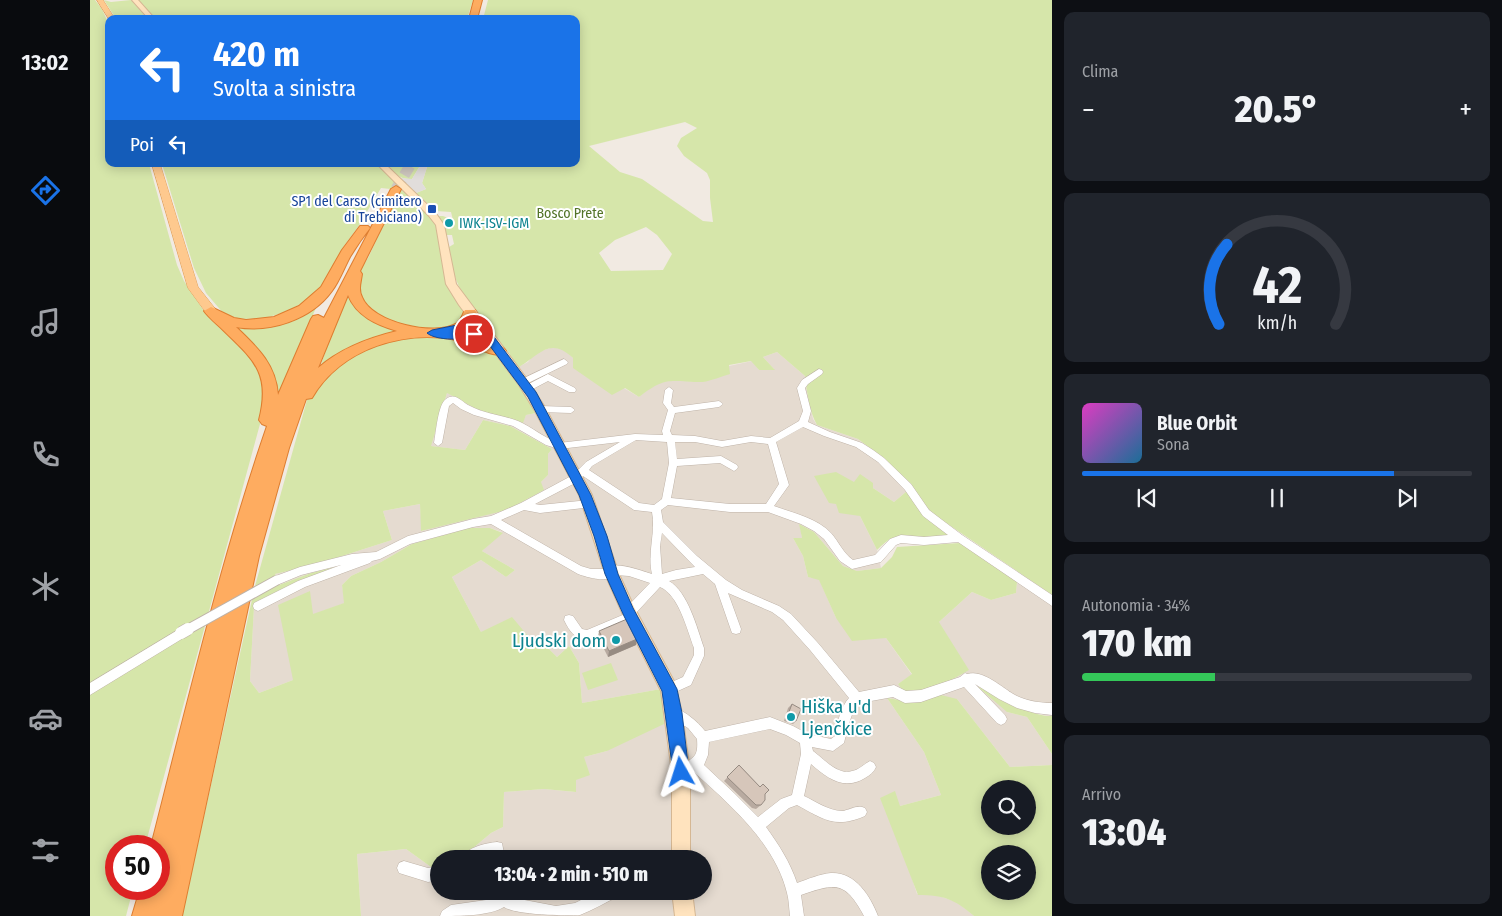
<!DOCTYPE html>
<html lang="it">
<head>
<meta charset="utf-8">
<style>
	body { margin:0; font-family:"Fira Sans Condensed",sans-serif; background:#20242c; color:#f1f3f6; height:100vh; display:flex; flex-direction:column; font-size:19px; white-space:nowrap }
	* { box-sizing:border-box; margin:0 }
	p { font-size:16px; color:#9ea1a6 }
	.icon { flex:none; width:28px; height:28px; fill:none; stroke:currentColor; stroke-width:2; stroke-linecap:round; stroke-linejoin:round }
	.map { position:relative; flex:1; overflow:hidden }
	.panel { display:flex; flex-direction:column; gap:12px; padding:12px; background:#0d0f14; width:450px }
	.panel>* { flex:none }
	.hud { position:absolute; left:15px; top:15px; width:475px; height:152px; border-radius:10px; box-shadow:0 2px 12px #0003; background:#1a73e8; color:#fff; overflow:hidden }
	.fabs { position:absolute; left:891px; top:780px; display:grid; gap:10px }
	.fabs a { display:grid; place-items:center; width:55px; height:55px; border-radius:50%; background:#171b24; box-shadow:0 2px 12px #0003; font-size:25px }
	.speed { position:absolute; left:15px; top:835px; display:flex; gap:10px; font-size:25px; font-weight:700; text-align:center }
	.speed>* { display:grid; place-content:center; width:65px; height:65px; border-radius:50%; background:#171b24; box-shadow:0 2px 12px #0003; line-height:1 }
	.speed .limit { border:8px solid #d22; background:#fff; color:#111 }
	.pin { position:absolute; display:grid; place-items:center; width:42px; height:42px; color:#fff; margin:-21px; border:2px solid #fff; border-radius:50%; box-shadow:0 1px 5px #0007 }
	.me { position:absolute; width:55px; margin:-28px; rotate:354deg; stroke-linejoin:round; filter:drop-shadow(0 0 4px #0008) }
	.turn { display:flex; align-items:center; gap:18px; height:105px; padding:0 25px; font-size:22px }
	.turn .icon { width:65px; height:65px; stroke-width:2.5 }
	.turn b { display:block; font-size:35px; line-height:42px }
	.then { display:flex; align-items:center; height:48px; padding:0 25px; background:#0003; gap:10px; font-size:19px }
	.big { font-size:38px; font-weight:800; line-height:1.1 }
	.panel .widget { flex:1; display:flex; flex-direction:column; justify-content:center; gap:8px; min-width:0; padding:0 18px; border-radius:10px; background:#20242c }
	.panel .dial { align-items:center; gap:0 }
	.dial svg { height:130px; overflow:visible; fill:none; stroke:#363941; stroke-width:7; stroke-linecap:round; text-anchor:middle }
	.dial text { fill:#f1f3f6; stroke:none }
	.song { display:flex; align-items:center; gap:15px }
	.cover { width:60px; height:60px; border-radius:8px; background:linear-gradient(135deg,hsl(310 70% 55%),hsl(200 70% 35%)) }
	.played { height:5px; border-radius:2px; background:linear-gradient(90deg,#1a73e8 80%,#363941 80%) }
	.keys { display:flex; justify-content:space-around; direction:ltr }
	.heat { display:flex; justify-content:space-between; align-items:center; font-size:28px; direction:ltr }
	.charge { height:8px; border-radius:4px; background:linear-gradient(90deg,#34c759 34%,#363941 0) }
	.trip { position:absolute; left:340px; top:850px; width:282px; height:50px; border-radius:25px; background:#171b24; box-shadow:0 2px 12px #0003; font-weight:800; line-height:50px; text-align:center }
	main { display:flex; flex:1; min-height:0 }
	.menu { display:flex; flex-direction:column; width:90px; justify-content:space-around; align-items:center; background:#090b0e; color:#9ea1a6 }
	.menu .icon { width:35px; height:35px }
	.menu .selected { color:#1a73e8 }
	.menu b { font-size:22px; color:#f1f3f6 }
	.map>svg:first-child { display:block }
	.residential { fill:#e5dbd0 }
	.green { fill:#d6e6aa; fill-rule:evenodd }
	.parking { fill:#e1dddb }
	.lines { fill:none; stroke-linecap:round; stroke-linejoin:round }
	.highway-tunnel { stroke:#cec7bf; stroke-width:11; stroke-dasharray:11 5; stroke-linecap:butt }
	.street-casing { stroke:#bfb3a8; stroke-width:1 }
	.secondary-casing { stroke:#d5b793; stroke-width:2 }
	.primary-casing { stroke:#e3a35e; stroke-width:1 }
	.highway-casing { stroke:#dd7d30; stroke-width:2 }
	.street { fill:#fff; fill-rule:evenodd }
	.secondary { fill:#ffe3be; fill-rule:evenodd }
	.primary { fill:#fec98e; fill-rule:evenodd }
	.highway { fill:#feac60; fill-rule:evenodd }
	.street-bridge-far1-casing { stroke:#bfb3a8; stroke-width:11; stroke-linecap:butt }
	.street-bridge-casing { stroke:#bfb3a8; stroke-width:13; stroke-linecap:butt }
	.street-bridge-far1 { stroke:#fff; stroke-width:9 }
	.street-bridge { stroke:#fff; stroke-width:12 }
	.wall { fill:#b8aaa0 }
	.shaded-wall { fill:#968b82 }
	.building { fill:#d6c6ba; stroke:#968b82 }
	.route { fill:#1a73e8; stroke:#114b97 }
	.transit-dot { fill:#1a4fb4; stroke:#fff; stroke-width:2 }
	.culture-dot { fill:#0f9aa8; stroke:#fff; stroke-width:2 }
	.labels { text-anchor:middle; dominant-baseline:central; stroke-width:4; stroke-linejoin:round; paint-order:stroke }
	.far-transit-label { font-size:14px; fill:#164399; stroke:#fff; text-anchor:end }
	.far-park-label { font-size:14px; fill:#527327; stroke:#fff }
	.far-culture-label { font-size:14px; fill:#0d838f; stroke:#fff; text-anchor:start }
	.near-culture-label { font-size:19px; fill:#0d838f; stroke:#fff; text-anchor:end }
</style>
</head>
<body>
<main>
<nav class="menu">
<b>13:02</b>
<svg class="icon selected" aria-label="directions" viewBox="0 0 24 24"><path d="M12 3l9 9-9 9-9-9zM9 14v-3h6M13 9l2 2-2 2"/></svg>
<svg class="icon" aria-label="music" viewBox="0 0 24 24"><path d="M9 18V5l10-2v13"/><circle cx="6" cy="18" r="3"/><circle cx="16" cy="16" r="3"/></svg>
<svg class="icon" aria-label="phone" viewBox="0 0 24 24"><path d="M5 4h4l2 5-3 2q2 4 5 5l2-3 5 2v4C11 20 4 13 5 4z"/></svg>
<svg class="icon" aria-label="climate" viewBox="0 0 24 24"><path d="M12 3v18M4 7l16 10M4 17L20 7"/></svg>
<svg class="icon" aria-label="car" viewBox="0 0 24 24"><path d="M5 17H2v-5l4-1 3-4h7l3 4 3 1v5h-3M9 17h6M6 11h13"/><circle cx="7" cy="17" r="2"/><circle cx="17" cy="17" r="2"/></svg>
<svg class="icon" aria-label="filters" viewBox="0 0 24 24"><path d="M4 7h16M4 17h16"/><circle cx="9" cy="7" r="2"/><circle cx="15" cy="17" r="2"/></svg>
</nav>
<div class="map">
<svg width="962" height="916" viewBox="0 0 962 916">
	<rect width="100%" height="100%" fill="#f1eae2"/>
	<path class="residential" d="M463,347l11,2 9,9 66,39 15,-13 15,-4 34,2 26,-16 23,-5 7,9 15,-1 -11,-12 14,-5 28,24 2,15 6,28 4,6 41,14 29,22 20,30 -13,11 -21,-14 -37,16 24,12 17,34 4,18 -24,3 -14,-5 -29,-34 -14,-7 2,13h-9l10,18 5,21 11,2 17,39 50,20 26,37 -14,9 15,9 26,-71 33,-30 19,8 25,-7 1,-11 6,-7 29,20v121h-5l-28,-10 -12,6 20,5 25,37v11l-42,2 -53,-68 -45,3 -25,-4 37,54 17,43 -41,11 10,66 7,22 19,1 21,7 17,14h-613l-4,-62 49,-5 25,18 8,-1v25h265v-32h-244l31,-26 12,-6 1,-35 40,-3 31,3 1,-12 8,-23 23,-6 54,-62 -79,14 -3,-40 -10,-17 -12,11 -18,-18 -6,3 -52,-10 -29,-55 29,-17 25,17 9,-7 -33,-19 20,-19 -12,-4h-22l-56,16 -31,18 -30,14 -9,9 3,18 -33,12 -3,-24 -16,89 -34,13 -9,-12 4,-74 93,-43 -36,9 -32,12 -4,-11 39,-9 78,-25 -9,-29 37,-7 2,27 119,-49 7,-7v-21l4,-5 -42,-23 -27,-6 -18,30 -35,-4 17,-53 75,30 4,-8 10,-2 -26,-42 18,-9 7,-9z"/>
	<path class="green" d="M0,0h5l7,9 7,16v139h40l28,101 7,16 22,33 41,39 16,24v36l-118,433h-29v43h17l-7,27h-36z
		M14,0l7,2 20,-2 17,19h-32z
		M48,0h335l-6,19h-312z
		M398,0h564v595l-122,-83 -43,-51 -29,-22 -41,-14c-8,-14 -10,-33 -12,-49l-28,-24 -14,5 12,13h-16l-8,-9 -22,4 1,9c-8,2 -19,7 -27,8 -33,0 -36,-7 -64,15l-14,-9 -13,7 -39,-27v-10c-24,-23 -35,-1 -56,10l-7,-11v-3c-19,-23 -50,-54 -57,-84 -2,-7 -3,-16 -4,-23l5,-3 -2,-9h-6l-7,-19h4l10,4 -2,-8 -15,-1 -20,-18 10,-4 -4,-6 5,-16 -2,-3h151v-145h-93zM595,122l12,6 -16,10 -4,8 7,10 23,17 3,7v18l3,24 -10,-1 -61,-42 -22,-7 -31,-26zM556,227l11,8 15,19 -9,16 -52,1 -12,-18 16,-13z
		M72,164h216l50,50 9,13 9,53 20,33 -5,10 -18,6 -24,-1 -27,-5 -24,-14 -11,-17 3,-22 8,-12 32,-68 -19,-2 -23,39 -14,19 -21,39 -17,16 -18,10 -22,7 -26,1 -16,-5 -18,-21 -12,-25z
		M298,164h33l-9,15c-11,1 -20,-6 -24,-15z
		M259,294l53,37 -81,34 8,-25z
		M229,301l-41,94c-3,-36 -24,-47 -48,-70l23,3z
		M318,337h35l21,3 31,13 24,30 17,30 -10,2 -3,8 -41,-11 -35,-19 -16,53 34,4 18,-30 27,6 42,23 -4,5v21l-7,7 3,8 -37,20 -86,21 -1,-27 -37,7 9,29 -78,25 -39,9 4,11 32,-12 47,-12 -104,46 -4,74 9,12 34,-13 -15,-75 32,-14 3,23 31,-11 -2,-18 9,-9 30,-14 31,-18 56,-16h22l13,5 -21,18 33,19 -9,7 -25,-17 -29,17 29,55 31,-15 21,25 6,-3 18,18 12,-11 10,17 3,40 79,-14 3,35 -57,27 -23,6 6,18 -14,5v12l-32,-3 -40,3 -1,35 -12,6 -31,26h-21v7l-8,1 -25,-18 -49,5 4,62h-179l73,-330 52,-186c11,-22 37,-44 60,-52 13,-5 28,-7 41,-11z
		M746,472l18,10 6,-8 13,9v5l21,14 13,-11 19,27 24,18c-10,0 -19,2 -29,2 -22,-1 -26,-6 -44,12l-17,-34 -21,-3 -3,-9 -7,-1 -15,-27z
		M709,524l15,8 29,34 14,5 24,-3 11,-11 5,-10 63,-4 57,39 -1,11 -25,7 -19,-8 -33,30 30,48c-20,11 -43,26 -66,21l-5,-7 14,-10 -26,-36 -34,3 -16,-23 -17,-38 -11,-3 -5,-21 -10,-18h9z
		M521,663l7,17 -30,10 -6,-17z
		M888,687l6,1c18,9 48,29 68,28v38l-25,-37 -20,-5z
		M851,695l16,4 53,68 42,-2v151h-78c-20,-17 -30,-21 -56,-21l-38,-97 15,-7 5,15 41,-11 -17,-43 -37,-54 25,4zM900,789h38v37h-38zM900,854h38v37h-38z"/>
	<path class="parking" d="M331,164h4l2,3 -5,16 4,6 -10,4 -15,-15 11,1z"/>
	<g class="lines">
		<path class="highway-tunnel" d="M306,189l15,-25"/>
		<defs>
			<path id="street" d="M474,359l4,3 -1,2 -41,20h-6l-1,-2 1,-2z
				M729,369l3,1 1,2 -1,2 -14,10 -3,4 6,23 -3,11 22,10 32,11 11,7 11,8 27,26 18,26 33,25 90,60v11l-94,-64 -34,3 -23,-2 -5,2 -15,17 -29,7 -12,-8 -16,-22 -10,-8 -13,-7 -33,-12h-38l-62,-7 -7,5 2,12 34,34 29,24 16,10 37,16 12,8 27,29 41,49 35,-7 12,6 15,-1 39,-13 5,-4 2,1c17,-5 36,15 50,22 11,5 23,7 35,7v12l-17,-2 -18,-5 -18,-9 -24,-15 30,31 2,4 -2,4 -4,2 -4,-2 -33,-36 -43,15 -16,1 -12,-6 -33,6 -6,6 -6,17 -4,17 -11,8 -21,-4 1,4c10,7 25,25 39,20 7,-1 12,-7 18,-10l4,2 2,4c-2,5 -6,8 -11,11 -21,13 -38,0 -54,-14l-7,32c11,5 25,15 38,15 8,-1 15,-7 23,-3l2,4 -2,4c-30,13 -42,3 -68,-11l-8,3 -23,19c13,18 24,35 31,56 11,-4 23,-9 34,-10 25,-1 39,23 47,43h-14c-19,-35 -28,-33 -63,-21l3,21h-14c-1,-8 -1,-16 -3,-23 -12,-50 -57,-88 -93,-121l-4,2 -4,-2 -2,-4c5,-13 15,-6 13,-29l-9,-11 -18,-11 -2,-4 2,-4 4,-2c13,6 22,13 31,24l65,-14 23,9 15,8 23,5 4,-3c2,-12 6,-30 14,-38l-39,-48 -27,-30 -11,-8 -44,-19 13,36 -1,4 -4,1 -4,-1 -17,-49 -12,-10 -34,7c19,11 28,47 35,67v8l-13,29 -22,10 -4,-2 -2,-4 2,-4 18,-8 11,-22v-7c-7,-18 -15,-53 -34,-61l-25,27 1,3 -1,3 -48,20c-13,-2 -17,-8 -23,-20l1,-4 4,-1 4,1 9,13 5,1 38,-16 -1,-2 1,-3 25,-26 -21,-7 -13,-1c-8,8 -27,3 -38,-1l-87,-50 -18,3 -63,17 -30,15 -8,2 -2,2 -65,24 -43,22 -4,2 -4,-2 -1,-3 1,-3 44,-22 43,-16 -40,10 -24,10 -4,-2 -1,-3 1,-3 27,-10 52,-13 24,-2 32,-16 65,-17 18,-3 30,-13 52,-28 13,-13 34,-20 -61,7 -13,-4 -33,-19 -39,-11 -13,-6 -8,-6 -4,3 -7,37 -4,3 -4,-3c2,-10 4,-39 12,-44 10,-7 15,3 24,7 15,8 32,9 48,15 14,6 26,17 41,22l76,-9 28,1 -1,-4 6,-21 -5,-7 2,-13 4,-3 4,3 -2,13 3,4 45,-6 4,3 -4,3 -44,6 -5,18 2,4 23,1 27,5 29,-5 19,2 29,-17 4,-10 -6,-23 5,-8zM713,427l21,9 32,11 22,15 27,28 18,26 25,19 -24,2 -23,-2 -11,4 -15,16 -22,5c-10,-7 -14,-18 -22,-27 -14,-15 -38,-20 -57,-27l15,-21 -13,-43zM546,440l31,2 2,21 -7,36 -8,6 -15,-2 -50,-33 3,-4zM585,442h20l27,5 29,-5 17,2 11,40 -13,20h-36l-59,-6 6,-32 43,-3 14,8 3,-2 1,-2 -1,-2 -16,-9 -44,3zM493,476l51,34 18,2c4,21 -5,41 0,62 -13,-4 -32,-12 -46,-7l-1,2h-14l-10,-3 -80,-46 23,-10 16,3 52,-6 2,-3 -2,-3 -3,-1 -49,5 -5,-1 44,-23zM572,533l33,34 -19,3 -14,4 -2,-28zM680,729l16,6 14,8 1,11 -9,41 -11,4 -23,18 -24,-24 -30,-28 4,-10 1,-13z
				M458,374l27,14 1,2 -1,2h-6l-21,-11 -17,9h-6l-1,-2 1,-2z
				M450,406l31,1 4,3 -4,3 -31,-1 -4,-3z
				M91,628l4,1 1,4 -1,4 -95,58v-12z
				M407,842l5,1 3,16h-14v-4l-10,4h-19c4,-12 24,-16 35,-17z
				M314,861l24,7 11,-2v14l-11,2 -29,-9 -2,-5 2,-5z
				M406,891h14l4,7 42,8 19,-3 24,-12h22l-2,5c-13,6 -26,14 -39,19 -13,1 -65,0 -76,-8 -14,9 -46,9 -64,9l2,-5 9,-6 42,-6 5,-4z"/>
			<path id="secondary" d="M42,0h6l17,19h-6z
				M287,164h8l50,48 9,13 12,59 71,95 19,30 46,86 27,79 15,33 41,76 7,30 8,59v87h-18v-87l-11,-81 -37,-74 -19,-43 -26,-79 -44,-84 -16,-26 -60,-80 -13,-21 -10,-59 -7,-9z
				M582,891h20l3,25h-20z"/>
			<path id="primary" d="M7,0h6l12,19h-6z
				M62,164h8l38,123 19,24 -2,3h-8l-19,-26z"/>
			<path id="highway" d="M384,0h8l-5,19h-8z
				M306,186l5,3 -41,82 2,3c-1,8 -4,15 0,23 10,26 74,40 95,26 5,-4 5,-8 8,-13h10l2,3 -5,11 -11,8c11,3 39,9 45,19l-2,3c-13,4 -31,-9 -43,-13 -55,-13 -120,7 -149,57l-6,1 -17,49 -30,108 -77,360h-50l8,-27h19v-10l4,7 4,-16 -8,3v-27h-8c36,-141 69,-283 116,-420l-5,-2 -3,-4c12,-47 -5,-60 -36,-90 -6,-6 -14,-12 -19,-19l7,-4 23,11 12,2 28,-3 25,-11 22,-19 21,-37 18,-24h8l2,2c-7,9 -14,19 -20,29 -6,11 -10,23 -18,34 -21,29 -62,42 -96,36 21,20 40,37 42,68l33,-76 2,-3 5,-1 6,3 67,-129zM258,295c8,21 29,30 49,36 -29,7 -56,17 -79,37z"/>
		</defs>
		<use href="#street" class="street-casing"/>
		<use href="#secondary" class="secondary-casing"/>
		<use href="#primary" class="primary-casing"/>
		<use href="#highway" class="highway-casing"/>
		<use href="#street" class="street"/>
		<use href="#secondary" class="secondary"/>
		<use href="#primary" class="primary"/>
		<use href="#highway" class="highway"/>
		<defs>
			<path id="street-bridge-far1" d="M95,631l92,-51"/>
			<path id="street-bridge" d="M91,633l7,-4"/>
		</defs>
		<use href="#street-bridge-far1" class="street-bridge-far1-casing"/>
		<use href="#street-bridge" class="street-bridge-casing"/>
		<use href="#street-bridge-far1" class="street-bridge-far1"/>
		<use href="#street-bridge" class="street-bridge"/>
	</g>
	<path class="wall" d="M509,631l38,8 -1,6 -28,12 -10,-20z
		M702,704l4,17 -3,3 -9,-3 4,-13z
		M649,765l21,22 3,-3 2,10 -4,11 -5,4 -4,-1 -28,-27z"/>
	<path class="shaded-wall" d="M547,639l-1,6 -28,12 1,-6z"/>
	<path class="building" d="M537,619l10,20 -28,12 -10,-20z
		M702,704l9,5 -5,12 -9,-4z
		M649,765l21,22 3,-3 6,6 -4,4v6l-4,5h-5l-29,-28z"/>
	<path class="route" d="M377,323l18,2 51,67 55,103 16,41 11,38 15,34 44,81 5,24 7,59 -3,6 -5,2 -6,-2 -2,-6 -11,-81 -38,-75 -19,-42 -11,-38 -15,-41 -51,-98 -50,-67 -11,-1 -14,3 21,-1 5,3 -1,3c-12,3 -42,4 -51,-4l5,-3z"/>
	<rect class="transit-dot" x="337" y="204" width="10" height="10" rx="2.5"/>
	<g class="culture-dot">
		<circle cx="359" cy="223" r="5"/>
		<circle cx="526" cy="640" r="5"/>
		<circle cx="701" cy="717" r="5"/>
	</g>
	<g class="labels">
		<g class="far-transit-label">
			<text x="332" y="201">SP1 del Carso (cimitero<tspan x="332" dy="16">di Trebiciano)</tspan></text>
		</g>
		<g class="far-park-label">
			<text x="480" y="213">Bosco Prete</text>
		</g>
		<g class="far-culture-label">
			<text x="369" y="223">IWK-ISV-IGM</text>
		</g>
		<g class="near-culture-label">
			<text x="516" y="640">Ljudski dom</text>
			<text x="711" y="706" text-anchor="start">Hiška u'd<tspan x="711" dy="22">Ljenčkice</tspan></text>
		</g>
	</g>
</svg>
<div class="fabs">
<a><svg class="icon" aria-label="search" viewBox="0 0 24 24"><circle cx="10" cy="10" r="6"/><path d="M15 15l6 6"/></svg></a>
<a><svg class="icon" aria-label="layers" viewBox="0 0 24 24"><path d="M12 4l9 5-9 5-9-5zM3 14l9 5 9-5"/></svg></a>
</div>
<div class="speed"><div class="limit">50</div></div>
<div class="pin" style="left:384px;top:334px;background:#d93025"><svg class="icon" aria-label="arrive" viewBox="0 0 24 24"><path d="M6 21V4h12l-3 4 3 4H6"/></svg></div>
<svg class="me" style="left:591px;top:772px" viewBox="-20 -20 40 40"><path d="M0-17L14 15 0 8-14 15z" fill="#1a73e8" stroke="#fff" stroke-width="4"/></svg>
<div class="trip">13:04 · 2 min · 510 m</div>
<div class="hud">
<div class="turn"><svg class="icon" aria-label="left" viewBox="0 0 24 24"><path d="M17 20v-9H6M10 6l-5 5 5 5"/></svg><div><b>420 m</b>Svolta a sinistra</div></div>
<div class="then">Poi<svg class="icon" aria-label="left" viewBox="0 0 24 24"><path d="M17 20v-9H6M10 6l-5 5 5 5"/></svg></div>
</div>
</div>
<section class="panel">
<div class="widget"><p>Clima</p>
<div class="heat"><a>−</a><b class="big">20.5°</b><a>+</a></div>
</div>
<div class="widget dial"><svg viewBox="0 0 100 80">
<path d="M14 69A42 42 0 1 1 86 69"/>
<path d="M14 69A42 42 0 0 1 19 20" stroke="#1a73e8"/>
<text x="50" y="56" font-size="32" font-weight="700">42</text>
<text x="50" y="72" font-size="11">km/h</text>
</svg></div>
<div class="widget">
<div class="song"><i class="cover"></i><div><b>Blue Orbit</b><p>Sona</p></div></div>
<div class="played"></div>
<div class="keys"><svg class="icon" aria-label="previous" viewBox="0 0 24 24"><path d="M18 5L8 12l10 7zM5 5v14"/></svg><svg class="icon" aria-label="pause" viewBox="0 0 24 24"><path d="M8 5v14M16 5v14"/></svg><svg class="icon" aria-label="next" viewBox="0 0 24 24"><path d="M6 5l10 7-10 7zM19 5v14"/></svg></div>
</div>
<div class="widget"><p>Autonomia · 34%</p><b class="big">170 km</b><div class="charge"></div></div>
<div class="widget"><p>Arrivo</p><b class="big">13:04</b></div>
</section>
</main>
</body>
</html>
